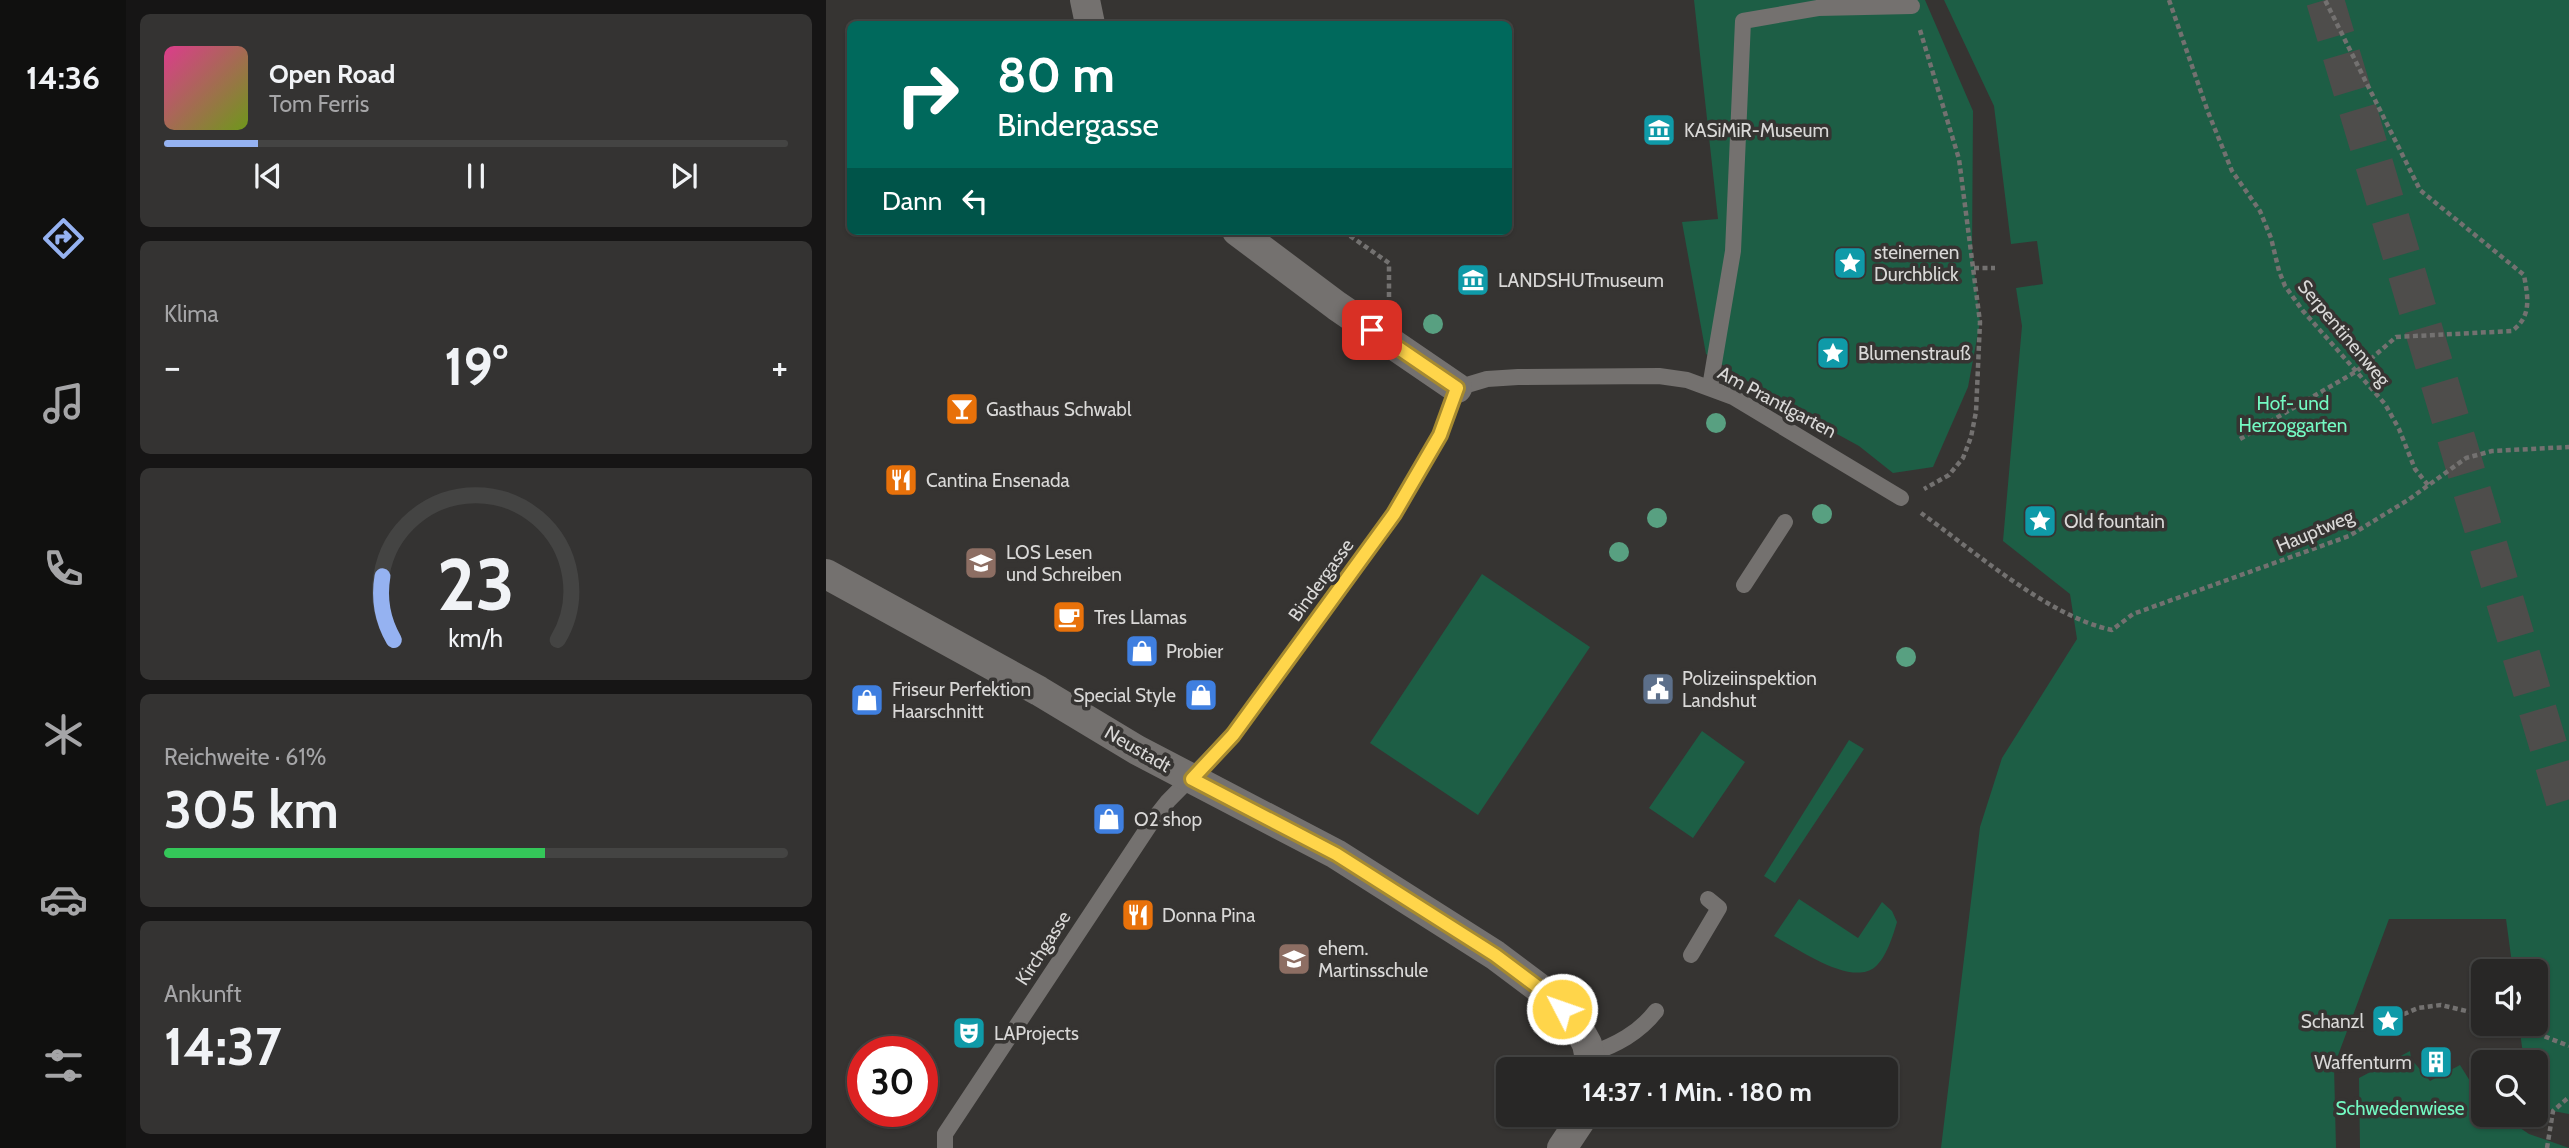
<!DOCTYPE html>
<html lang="de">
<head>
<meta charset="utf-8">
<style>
	body { margin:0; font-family:Cabin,sans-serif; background:#343332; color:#f1f3f6; height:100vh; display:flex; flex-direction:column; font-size:26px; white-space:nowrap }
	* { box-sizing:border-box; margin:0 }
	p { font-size:23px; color:#a5a5a7 }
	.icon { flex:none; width:38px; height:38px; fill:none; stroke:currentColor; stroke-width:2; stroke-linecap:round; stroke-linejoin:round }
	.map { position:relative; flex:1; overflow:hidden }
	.side { display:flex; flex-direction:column; gap:14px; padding:14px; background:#161515; width:700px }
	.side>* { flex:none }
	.banner { position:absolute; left:21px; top:21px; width:665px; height:214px; border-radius:10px; box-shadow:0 2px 5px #0004,0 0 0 2px #444443; background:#00695c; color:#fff; overflow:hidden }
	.fabs { position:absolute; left:1645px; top:959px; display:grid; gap:14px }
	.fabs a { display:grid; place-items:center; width:77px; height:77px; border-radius:10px; background:#282726; box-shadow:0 2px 5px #0004,0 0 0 2px #444443; font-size:35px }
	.speed { position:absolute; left:21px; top:1036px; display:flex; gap:14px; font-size:35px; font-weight:700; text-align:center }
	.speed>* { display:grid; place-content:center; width:91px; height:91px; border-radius:50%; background:#282726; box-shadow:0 2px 5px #0004,0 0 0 2px #444443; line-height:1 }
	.speed .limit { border:10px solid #d22; background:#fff; color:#111 }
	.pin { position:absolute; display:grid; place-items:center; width:60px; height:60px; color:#fff; margin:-30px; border-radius:14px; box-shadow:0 4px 10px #0006 }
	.me { position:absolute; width:77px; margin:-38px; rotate:311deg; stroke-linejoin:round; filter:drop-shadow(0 0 5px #0008) }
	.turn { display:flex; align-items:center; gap:24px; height:147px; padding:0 35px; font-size:32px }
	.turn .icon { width:91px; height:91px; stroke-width:2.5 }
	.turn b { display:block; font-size:49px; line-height:60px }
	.then { display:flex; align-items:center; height:66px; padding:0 35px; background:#0003; gap:14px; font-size:26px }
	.big { font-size:52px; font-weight:700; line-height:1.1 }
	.side .card { flex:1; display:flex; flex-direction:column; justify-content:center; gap:10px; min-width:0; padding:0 24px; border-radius:10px; background:#343332 }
	.side .dial { align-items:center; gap:0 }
	.dial svg { height:182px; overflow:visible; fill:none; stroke:#444443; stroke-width:7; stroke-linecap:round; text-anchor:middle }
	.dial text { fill:#f1f3f6; stroke:none }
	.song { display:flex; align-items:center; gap:21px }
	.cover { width:84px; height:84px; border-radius:10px; background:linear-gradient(135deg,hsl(330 70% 55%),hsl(80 70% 35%)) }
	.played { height:7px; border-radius:4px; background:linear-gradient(90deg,#95b2f1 15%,#444443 15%) }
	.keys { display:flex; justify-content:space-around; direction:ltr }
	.heat { display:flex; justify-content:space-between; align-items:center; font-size:38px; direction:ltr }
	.charge { height:10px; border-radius:5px; background:linear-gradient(90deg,#34c759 61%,#444443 0) }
	.trip { position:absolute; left:670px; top:1057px; width:402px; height:70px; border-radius:10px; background:#282726; box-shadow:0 2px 5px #0004,0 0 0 2px #444443; font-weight:700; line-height:70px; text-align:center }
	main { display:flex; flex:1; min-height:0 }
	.dock { display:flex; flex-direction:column; width:126px; justify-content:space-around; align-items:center; background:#10100f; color:#a5a5a7 }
	.dock .icon { width:49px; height:49px }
	.dock .current { color:#95b2f1 }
	.dock b { font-size:32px; color:#f1f3f6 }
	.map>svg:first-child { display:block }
	.green { fill:#1d5e45 }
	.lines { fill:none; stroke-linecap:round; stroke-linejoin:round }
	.secondary-tunnel { stroke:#4e4d4b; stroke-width:38; stroke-dasharray:38 19; stroke-linecap:butt }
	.path { stroke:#737170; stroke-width:4.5; stroke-dasharray:5 3.5; stroke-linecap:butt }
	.service { stroke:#74716f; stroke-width:16 }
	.minor { stroke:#74716f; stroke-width:30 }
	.tree { fill:#58a081 }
	.route-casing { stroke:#a68a30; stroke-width:18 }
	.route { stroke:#ffd54a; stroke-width:12 }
	.labels { text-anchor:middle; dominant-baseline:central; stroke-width:7; stroke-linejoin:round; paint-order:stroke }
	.poi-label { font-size:19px; fill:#d9d8d7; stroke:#363432; text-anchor:start }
	.street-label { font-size:19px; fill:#d9d8d7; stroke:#363432 }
	.park-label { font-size:19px; fill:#73f9c2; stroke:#363432 }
</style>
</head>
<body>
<main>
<nav class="dock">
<b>14:36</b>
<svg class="icon current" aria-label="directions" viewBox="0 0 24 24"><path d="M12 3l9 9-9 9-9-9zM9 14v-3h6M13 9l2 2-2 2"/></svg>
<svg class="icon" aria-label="music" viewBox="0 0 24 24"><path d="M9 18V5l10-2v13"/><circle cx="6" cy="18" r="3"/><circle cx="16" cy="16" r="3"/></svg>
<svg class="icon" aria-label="phone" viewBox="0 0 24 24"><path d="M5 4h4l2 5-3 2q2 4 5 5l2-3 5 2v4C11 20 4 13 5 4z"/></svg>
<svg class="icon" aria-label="climate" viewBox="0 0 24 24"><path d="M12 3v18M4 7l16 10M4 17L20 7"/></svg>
<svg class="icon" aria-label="car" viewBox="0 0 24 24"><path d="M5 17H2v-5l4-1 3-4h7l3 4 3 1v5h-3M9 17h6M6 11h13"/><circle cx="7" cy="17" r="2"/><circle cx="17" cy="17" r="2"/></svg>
<svg class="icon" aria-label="filters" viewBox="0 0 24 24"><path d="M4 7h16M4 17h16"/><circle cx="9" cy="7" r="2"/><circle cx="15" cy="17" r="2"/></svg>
</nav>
<section class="side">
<div class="card">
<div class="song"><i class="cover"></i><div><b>Open Road</b><p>Tom Ferris</p></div></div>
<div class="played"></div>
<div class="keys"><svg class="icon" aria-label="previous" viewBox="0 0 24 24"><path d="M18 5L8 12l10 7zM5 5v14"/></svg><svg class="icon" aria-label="pause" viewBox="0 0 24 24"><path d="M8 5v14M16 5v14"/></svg><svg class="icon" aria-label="next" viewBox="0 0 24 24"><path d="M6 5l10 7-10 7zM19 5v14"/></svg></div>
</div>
<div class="card"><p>Klima</p>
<div class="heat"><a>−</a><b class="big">19°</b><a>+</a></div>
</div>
<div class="card dial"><svg viewBox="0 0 100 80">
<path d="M14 69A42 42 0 1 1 86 69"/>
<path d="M14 69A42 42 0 0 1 9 41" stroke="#95b2f1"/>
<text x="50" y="56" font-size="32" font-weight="700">23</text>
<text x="50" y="72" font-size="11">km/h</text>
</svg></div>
<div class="card"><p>Reichweite · 61%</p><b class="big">305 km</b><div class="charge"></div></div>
<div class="card"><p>Ankunft</p><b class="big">14:37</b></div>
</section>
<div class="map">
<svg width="1743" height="1148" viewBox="0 0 1743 1148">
	<rect width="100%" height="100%" fill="#363432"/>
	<path class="green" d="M868,0h231l48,111 -1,142 8,69 -12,65 -35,80 -40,6 -34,-27 -75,-41 -78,-51 -24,-132 36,-3z
		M1118,0h625v1114l-16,-3 -17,-11v-38h-12l-5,-38h17v-53h-23l-7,-52h-117l-55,147 2,82h-395l39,-321 22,-69 75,-119 -7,-45 -67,-53 19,-215 -6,-38 27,-4 -6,-43 -26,3 -17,-138z
		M656,574l108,73 -112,168 -108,-72z
		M876,731l43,31 -52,76 -44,-30z
		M1023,740l15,9 -89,134 -11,-7z
		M973,899l59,39 24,-36 10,9 5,11c-4,14 -11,36 -22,45 -24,20 -78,-19 -101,-31z
		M1584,1051l1,8 19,22 30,-16 23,37v13h18l28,19 40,14h-209l-1,-70z"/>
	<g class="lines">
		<path class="secondary-tunnel" d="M1499,0l244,815"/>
		<path class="path" d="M1343,0l39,112 24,59 28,40 11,27 8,33 6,15 18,25 82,93 14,25 16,40 13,16
			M1094,30l39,129 21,163 -4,90 -5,25 -8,21 -14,17 -25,14
			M517,231l46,32v37
			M1148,268h21
			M1414,439l117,-68 39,-34 116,-6c20,-15 16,-33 12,-56l-104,-85 -95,-190
			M1095,513c53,38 128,104 191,117l21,-16 216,-78 59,-36 58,-42 26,-7 77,-4
			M1562,1021l30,-13 23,-3 42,10
			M1687,1024l56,22
			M1721,1148l6,-37 16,-14"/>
		<path class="service" d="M884,387l23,-136 10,-230 75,-13 94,-2
			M918,585l41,-63
			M865,955l28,-47 -11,-9
			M764,1054c26,-9 49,-21 66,-43
			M119,1148v-14l208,-314 15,-19 65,-66 161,-221 46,-79 17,-47 30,-9 31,-2 141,-1 28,4 46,17 168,101"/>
		<path class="minor" d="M259,0l5,24
			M411,231l100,75 120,82
			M0,574l213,117 98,59 199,104 159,101 56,42 23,23 13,24 5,25
			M736,1148l22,-33"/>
	</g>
	<g class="tree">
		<circle cx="607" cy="324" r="10"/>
		<circle cx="890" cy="423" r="10"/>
		<circle cx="996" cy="514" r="10"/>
		<circle cx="831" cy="518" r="10"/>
		<circle cx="793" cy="552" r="10"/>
		<circle cx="1080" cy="657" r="10"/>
	</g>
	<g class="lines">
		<defs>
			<path id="route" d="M546,330l85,58 -17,47 -46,79 -161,221 -41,44 144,75 159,101 56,42 11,12"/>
		</defs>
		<use href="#route" class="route-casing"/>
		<use href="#route" class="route"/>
	</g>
	<defs>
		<symbol id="museum-square" viewBox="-11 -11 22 22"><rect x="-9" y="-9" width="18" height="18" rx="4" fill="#0f9aa8" stroke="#363432"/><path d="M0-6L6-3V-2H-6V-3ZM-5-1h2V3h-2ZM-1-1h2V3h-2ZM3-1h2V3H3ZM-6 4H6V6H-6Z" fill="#fff"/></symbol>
		<symbol id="sight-square" viewBox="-11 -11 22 22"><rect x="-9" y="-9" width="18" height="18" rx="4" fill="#0f9aa8" stroke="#363432"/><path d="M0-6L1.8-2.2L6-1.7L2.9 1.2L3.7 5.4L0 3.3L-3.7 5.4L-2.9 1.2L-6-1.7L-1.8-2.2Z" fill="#fff"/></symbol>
		<symbol id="bar-square" viewBox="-11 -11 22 22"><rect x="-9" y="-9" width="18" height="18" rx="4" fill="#e8710a" stroke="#363432"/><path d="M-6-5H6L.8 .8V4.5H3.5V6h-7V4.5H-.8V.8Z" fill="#fff"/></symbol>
		<symbol id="restaurant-square" viewBox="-11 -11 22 22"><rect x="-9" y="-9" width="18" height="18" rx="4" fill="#e8710a" stroke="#363432"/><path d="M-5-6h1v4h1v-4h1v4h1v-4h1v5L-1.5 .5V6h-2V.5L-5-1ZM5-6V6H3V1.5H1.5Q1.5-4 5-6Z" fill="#fff"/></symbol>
		<symbol id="school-square" viewBox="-11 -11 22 22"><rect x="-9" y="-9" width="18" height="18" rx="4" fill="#8d6e63" stroke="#363432"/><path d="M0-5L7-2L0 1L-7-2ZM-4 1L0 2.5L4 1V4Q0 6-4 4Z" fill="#fff"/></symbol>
		<symbol id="cafe-square" viewBox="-11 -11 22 22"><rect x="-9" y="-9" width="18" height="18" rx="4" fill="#e8710a" stroke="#363432"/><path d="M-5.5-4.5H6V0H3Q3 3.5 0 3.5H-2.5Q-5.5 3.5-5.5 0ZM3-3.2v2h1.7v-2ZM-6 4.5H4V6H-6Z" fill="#fff"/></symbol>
		<symbol id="shop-square" viewBox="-11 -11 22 22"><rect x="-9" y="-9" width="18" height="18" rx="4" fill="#3f7fe0" stroke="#363432"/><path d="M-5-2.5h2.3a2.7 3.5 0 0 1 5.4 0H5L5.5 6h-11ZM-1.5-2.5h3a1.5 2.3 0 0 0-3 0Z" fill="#fff"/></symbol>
		<symbol id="civic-square" viewBox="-11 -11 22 22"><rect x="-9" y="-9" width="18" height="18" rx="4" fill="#5c6f8a" stroke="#363432"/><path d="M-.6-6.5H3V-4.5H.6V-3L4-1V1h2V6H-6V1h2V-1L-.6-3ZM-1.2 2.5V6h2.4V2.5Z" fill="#fff"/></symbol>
		<symbol id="theatre-square" viewBox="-11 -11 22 22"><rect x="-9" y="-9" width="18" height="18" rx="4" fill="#0f9aa8" stroke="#363432"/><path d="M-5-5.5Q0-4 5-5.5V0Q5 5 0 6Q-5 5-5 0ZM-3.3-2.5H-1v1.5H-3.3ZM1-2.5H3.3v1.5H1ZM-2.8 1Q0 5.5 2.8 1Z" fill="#fff"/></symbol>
		<symbol id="building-square" viewBox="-11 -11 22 22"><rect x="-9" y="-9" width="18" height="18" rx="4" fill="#0f9aa8" stroke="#363432"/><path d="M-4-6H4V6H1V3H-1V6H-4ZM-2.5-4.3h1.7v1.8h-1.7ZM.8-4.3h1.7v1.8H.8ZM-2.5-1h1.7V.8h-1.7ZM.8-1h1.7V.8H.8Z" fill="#fff"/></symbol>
	</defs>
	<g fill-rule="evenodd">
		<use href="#museum-square" x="814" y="111" width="38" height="38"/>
		<use href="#sight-square" x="1005" y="244" width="38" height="38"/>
		<use href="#museum-square" x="628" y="261" width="38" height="38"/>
		<use href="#sight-square" x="988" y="334" width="38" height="38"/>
		<use href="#bar-square" x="117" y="390" width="38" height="38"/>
		<use href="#restaurant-square" x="56" y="461" width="38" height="38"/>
		<use href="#sight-square" x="1195" y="502" width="38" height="38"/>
		<use href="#school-square" x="136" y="544" width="38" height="38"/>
		<use href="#cafe-square" x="224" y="598" width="38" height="38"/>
		<use href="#shop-square" x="297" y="632" width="38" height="38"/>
		<use href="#civic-square" x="813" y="670" width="38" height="38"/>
		<use href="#shop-square" x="356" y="676" width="38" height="38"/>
		<use href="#shop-square" x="22" y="681" width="38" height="38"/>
		<use href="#shop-square" x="264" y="800" width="38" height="38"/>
		<use href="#restaurant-square" x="293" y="896" width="38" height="38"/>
		<use href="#school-square" x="449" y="940" width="38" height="38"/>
		<use href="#sight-square" x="1543" y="1002" width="38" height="38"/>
		<use href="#theatre-square" x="124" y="1014" width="38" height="38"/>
		<use href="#building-square" x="1591" y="1043" width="38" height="38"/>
	</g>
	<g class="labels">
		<g class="poi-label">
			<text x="858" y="130">KASiMiR-Museum</text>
			<text x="1048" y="252">steinernen<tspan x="1048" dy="22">Durchblick</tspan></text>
			<text x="672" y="280">LANDSHUTmuseum</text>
			<text x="1032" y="353">Blumenstrauß</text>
			<text x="160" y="409">Gasthaus Schwabl</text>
			<text x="100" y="480">Cantina Ensenada</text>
			<text x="1238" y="521">Old fountain</text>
			<text x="180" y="552">LOS Lesen<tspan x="180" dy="22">und Schreiben</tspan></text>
			<text x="268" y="617">Tres Llamas</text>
			<text x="340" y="651">Probier</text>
			<text x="856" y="678">Polizeiinspektion<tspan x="856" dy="22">Landshut</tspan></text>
			<text x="66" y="689">Friseur Perfektion<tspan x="66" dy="22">Haarschnitt</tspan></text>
			<text x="350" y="695" text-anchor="end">Special Style</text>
			<text x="308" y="819">O2 shop</text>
			<text x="336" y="915">Donna Pina</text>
			<text x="492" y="948">ehem.<tspan x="492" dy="22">Martinsschule</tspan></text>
			<text x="1538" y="1021" text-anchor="end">Schanzl</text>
			<text x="168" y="1033">LAProjects</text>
			<text x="1586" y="1062" text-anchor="end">Waffenturm</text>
		</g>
		<g class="street-label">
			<text transform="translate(1518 333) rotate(50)">Serpentinenweg</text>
			<text transform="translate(951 402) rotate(28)">Am Prantlgarten</text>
			<text transform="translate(1489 531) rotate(-23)">Hauptweg</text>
			<text transform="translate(495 580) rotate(-54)">Bindergasse</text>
			<text transform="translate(312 749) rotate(30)">Neustadt</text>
			<text transform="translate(217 948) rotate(-57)">Kirchgasse</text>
		</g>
		<g class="park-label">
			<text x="1467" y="403">Hof- und<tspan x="1467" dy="22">Herzoggarten</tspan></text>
			<text x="1574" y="1108">Schwedenwiese</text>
		</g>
	</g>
</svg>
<div class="fabs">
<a><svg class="icon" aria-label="sound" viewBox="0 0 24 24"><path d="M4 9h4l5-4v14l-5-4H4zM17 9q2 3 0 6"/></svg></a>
<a><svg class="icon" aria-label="search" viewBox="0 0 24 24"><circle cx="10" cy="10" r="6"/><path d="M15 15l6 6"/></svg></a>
</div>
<div class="speed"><div class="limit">30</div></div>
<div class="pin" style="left:546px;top:330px;background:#d93025"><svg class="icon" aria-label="arrive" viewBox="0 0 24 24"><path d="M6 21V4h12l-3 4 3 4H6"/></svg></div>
<svg class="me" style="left:736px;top:1009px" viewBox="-20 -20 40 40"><circle r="17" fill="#ffd54a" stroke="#fff" stroke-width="3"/><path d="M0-11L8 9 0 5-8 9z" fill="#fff"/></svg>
<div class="trip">14:37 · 1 Min. · 180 m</div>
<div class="banner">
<div class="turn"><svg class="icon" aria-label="right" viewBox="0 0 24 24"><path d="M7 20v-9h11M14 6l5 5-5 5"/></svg><div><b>80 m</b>Bindergasse</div></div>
<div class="then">Dann<svg class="icon" aria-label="left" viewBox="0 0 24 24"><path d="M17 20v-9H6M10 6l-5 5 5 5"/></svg></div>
</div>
</div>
</main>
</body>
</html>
